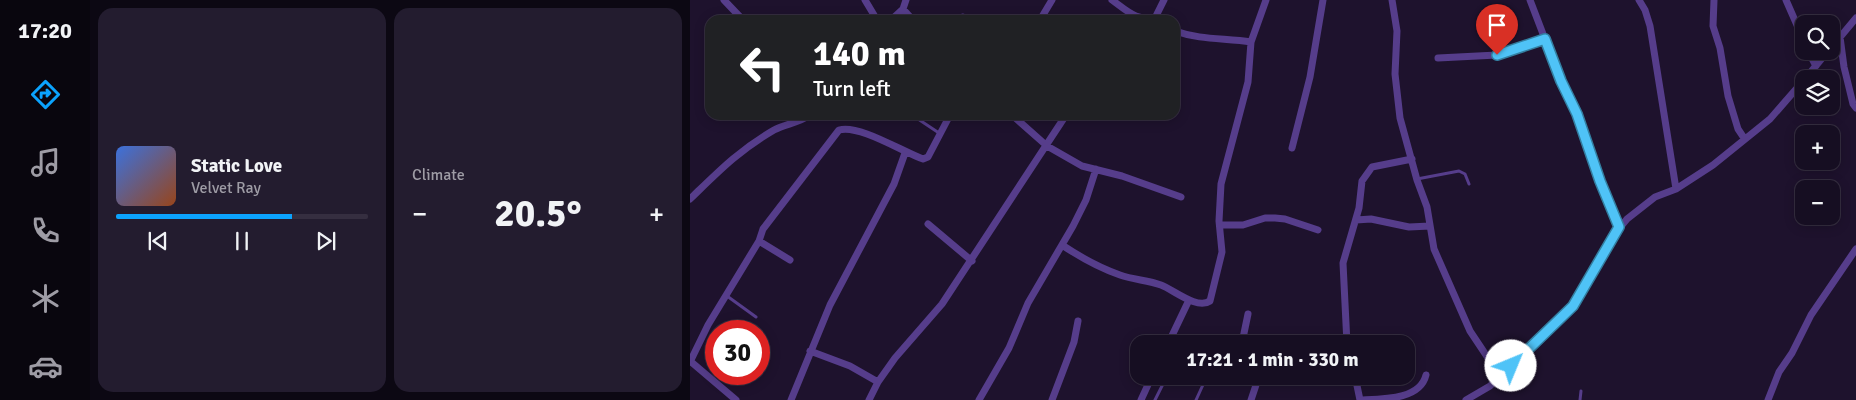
<!DOCTYPE html>
<html lang="en">
<head>
<meta charset="utf-8">
<style>
	body { margin:0; font-family:Signika,sans-serif; background:#231c2f; color:#f1f3f6; height:100vh; display:flex; flex-direction:column; font-size:19px; white-space:nowrap }
	* { box-sizing:border-box; margin:0 }
	p { font-size:16px; color:#9e9ca5 }
	.icon { flex:none; width:28px; height:28px; fill:none; stroke:currentColor; stroke-width:2; stroke-linecap:round; stroke-linejoin:round }
	.map { position:relative; flex:1; overflow:hidden }
	.drawer { display:flex; flex-direction:column; gap:8px; padding:8px; background:#0c0813; width:600px }
	.drawer>* { flex:none }
	.banner { position:absolute; left:15px; top:15px; width:475px; height:105px; border-radius:15px; box-shadow:0 2px 12px #0003,0 0 0 1px #352e40; background:#202124; color:#fff; overflow:hidden }
	.tools { position:absolute; left:1105px; top:15px; display:grid; gap:10px }
	.tools a { display:grid; place-items:center; width:45px; height:45px; border-radius:10px; background:#160e22; box-shadow:0 2px 12px #0003,0 0 0 1px #352e40; font-size:25px }
	.speed { position:absolute; left:15px; top:320px; display:flex; gap:10px; font-size:25px; font-weight:700; text-align:center }
	.speed>* { display:grid; place-content:center; width:65px; height:65px; border-radius:50%; background:#160e22; box-shadow:0 2px 12px #0003,0 0 0 1px #352e40; line-height:1 }
	.speed .limit { border:8px solid #d22; background:#fff; color:#111 }
	.pin { position:absolute; display:grid; place-items:center; width:42px; height:42px; color:#fff; margin:-51px -21px; border-radius:50% 50% 50% 0; rotate:-45deg; box-shadow:0 0 5px #0007 }
	.pin .icon { rotate:45deg }
	.me { position:absolute; width:55px; margin:-28px; rotate:45deg; stroke-linejoin:round; filter:drop-shadow(0 0 4px #0008) }
	.turn { display:flex; align-items:center; gap:18px; height:105px; padding:0 25px; font-size:22px }
	.turn .icon { width:65px; height:65px; stroke-width:2.5 }
	.turn b { display:block; font-size:35px; line-height:42px }
	.big { font-size:38px; font-weight:800; line-height:1.1 }
	.drawer .widget { flex:1; display:flex; flex-direction:column; justify-content:center; gap:8px; min-width:0; padding:0 18px; border-radius:15px; background:#231c2f }
	.song { display:flex; align-items:center; gap:15px }
	.cover { width:60px; height:60px; border-radius:8px; background:linear-gradient(135deg,hsl(220 70% 55%),hsl(20 70% 35%)) }
	.played { height:5px; border-radius:2px; background:linear-gradient(90deg,#0ba3fe 70%,#352e40 70%) }
	.keys { display:flex; justify-content:space-around; direction:ltr }
	.heat { display:flex; justify-content:space-between; align-items:center; font-size:28px; direction:ltr }
	.drawer .tiles { flex:1; display:grid; gap:8px; grid-template-columns:repeat(2,1fr) }
	.trip { position:absolute; left:440px; top:335px; width:285px; height:50px; border-radius:15px; background:#160e22; box-shadow:0 2px 12px #0003,0 0 0 1px #352e40; font-weight:800; line-height:50px; text-align:center }
	main { display:flex; flex:1; min-height:0 }
	.menu { display:flex; flex-direction:column; width:90px; justify-content:space-around; align-items:center; background:#09060e; color:#9e9ca5 }
	.menu .icon { width:35px; height:35px }
	.menu .active { color:#0ba3fe }
	.menu b { font-size:22px; color:#f1f3f6 }
	.map>svg:first-child { display:block }
	.lines { fill:none; stroke-linecap:round; stroke-linejoin:round }
	.service { stroke:#563d8b; stroke-width:3 }
	.minor { stroke:#563d8b; stroke-width:7 }
	.route-casing { stroke:#337fa1; stroke-width:12 }
	.route { stroke:#4fc3f7; stroke-width:9 }
</style>
</head>
<body>
<main>
<nav class="menu">
<b>17:20</b>
<svg class="icon active" aria-label="directions" viewBox="0 0 24 24"><path d="M12 3l9 9-9 9-9-9zM9 14v-3h6M13 9l2 2-2 2"/></svg>
<svg class="icon" aria-label="music" viewBox="0 0 24 24"><path d="M9 18V5l10-2v13"/><circle cx="6" cy="18" r="3"/><circle cx="16" cy="16" r="3"/></svg>
<svg class="icon" aria-label="phone" viewBox="0 0 24 24"><path d="M5 4h4l2 5-3 2q2 4 5 5l2-3 5 2v4C11 20 4 13 5 4z"/></svg>
<svg class="icon" aria-label="climate" viewBox="0 0 24 24"><path d="M12 3v18M4 7l16 10M4 17L20 7"/></svg>
<svg class="icon" aria-label="car" viewBox="0 0 24 24"><path d="M5 17H2v-5l4-1 3-4h7l3 4 3 1v5h-3M9 17h6M6 11h13"/><circle cx="7" cy="17" r="2"/><circle cx="17" cy="17" r="2"/></svg>
</nav>
<section class="drawer">
<div class="tiles">
<div class="widget">
<div class="song"><i class="cover"></i><div><b>Static Love</b><p>Velvet Ray</p></div></div>
<div class="played"></div>
<div class="keys"><svg class="icon" aria-label="previous" viewBox="0 0 24 24"><path d="M18 5L8 12l10 7zM5 5v14"/></svg><svg class="icon" aria-label="pause" viewBox="0 0 24 24"><path d="M8 5v14M16 5v14"/></svg><svg class="icon" aria-label="next" viewBox="0 0 24 24"><path d="M6 5l10 7-10 7zM19 5v14"/></svg></div>
</div>
<div class="widget"><p>Climate</p>
<div class="heat"><a>−</a><b class="big">20.5°</b><a>+</a></div>
</div>
</div>
</section>
<div class="map">
<svg width="1166" height="400" viewBox="0 0 1166 400">
	<rect width="100%" height="100%" fill="#1e122d"/>
	<g class="lines">
		<path class="service" d="M222,115l27,18
			M727,179l42,-8 6,3 4,10
			M37,296l29,21
			M465,400l12,-24
			M506,400l11,-24
			M890,400l1,-9"/>
		<path class="minor" d="M34,0l19,20
			M175,0l12,20
			M422,0c14,10 26,23 44,16l8,-16
			M702,0l5,31 -2,43 5,44 17,62 10,27 7,42 36,82 30,45
			M840,0l31,81 16,33 42,113
			M949,0l6,10 5,16 26,163
			M1024,0l-1,26 7,22 8,48 10,33 6,9
			M1096,0l18,41
			M213,9l10,11
			M201,20l12,-11 3,-9
			M272,20l1,-3
			M350,20l12,-20
			M485,31c25,9 50,7 76,11
			M1150,37l4,30 9,37 3,4
			M1141,48l25,-30
			M1118,51l8,15
			M748,58l59,-3 48,-16
			M1115,79l23,-28
			M322,115l35,31 35,20 40,10 59,21
			M602,148l18,-71 13,-77
			M0,199c29,-28 48,-48 84,-69 11,-6 25,-7 36,-15
			M666,220l15,-1 38,8 21,-1
			M238,224l44,37
			M530,225h23l22,-7h10l10,1 33,11
			M69,241l31,19
			M372,245c18,12 38,23 58,30 14,5 28,5 41,10 13,5 36,25 49,16l12,-49 -3,-31 2,-37 27,-102 3,-40 15,-42
			M558,314l-5,24 7,6
			M478,344l21,-44
			M657,344l-4,-81 16,-55 3,-27 10,-14 40,-8
			M120,351l40,15 28,16
			M0,361l46,39
			M0,362l18,-37 51,-84 4,-12 76,-99c20,-6 64,22 84,29l5,-2 22,-42
			M665,376l5,24
			M101,400l39,-95 64,-121 11,-31
			M179,400l9,-18 17,-24 47,-54 124,-189
			M289,400l30,-52 19,-45 45,-77 13,-26 10,-31
			M362,400l22,-58 4,-21
			M451,400l11,-24
			M561,400l8,-24
			M670,400c23,-1 60,0 66,-25
			M776,400l24,-14 83,-80 40,-70 14,-17 28,-22 21,-8 37,-24 57,-46 34,-39
			M1078,400l11,-28 13,-19 19,-38 45,-66"/>
	</g>
	<g class="lines">
		<defs>
			<path id="route" d="M807,55l48,-16 16,42 16,33 23,67 19,46 -46,79 -62,60"/>
		</defs>
		<use href="#route" class="route-casing"/>
		<use href="#route" class="route"/>
	</g>
</svg>
<div class="tools">
<a><svg class="icon" aria-label="search" viewBox="0 0 24 24"><circle cx="10" cy="10" r="6"/><path d="M15 15l6 6"/></svg></a>
<a><svg class="icon" aria-label="layers" viewBox="0 0 24 24"><path d="M12 4l9 5-9 5-9-5zM3 14l9 5 9-5"/></svg></a>
<a>+</a>
<a>−</a>
</div>
<div class="speed"><div class="limit">30</div></div>
<div class="pin" style="left:807px;top:55px;background:#d93025"><svg class="icon" aria-label="arrive" viewBox="0 0 24 24"><path d="M6 21V4h12l-3 4 3 4H6"/></svg></div>
<svg class="me" style="left:821px;top:366px" viewBox="-20 -20 40 40"><circle r="19" fill="#fff"/><path d="M0-13L10 11 0 6-10 11z" fill="#4fc3f7"/></svg>
<div class="trip">17:21 · 1 min · 330 m</div>
<div class="banner">
<div class="turn"><svg class="icon" aria-label="left" viewBox="0 0 24 24"><path d="M17 20v-9H6M10 6l-5 5 5 5"/></svg><div><b>140 m</b>Turn left</div></div>
</div>
</div>
</main>
</body>
</html>
